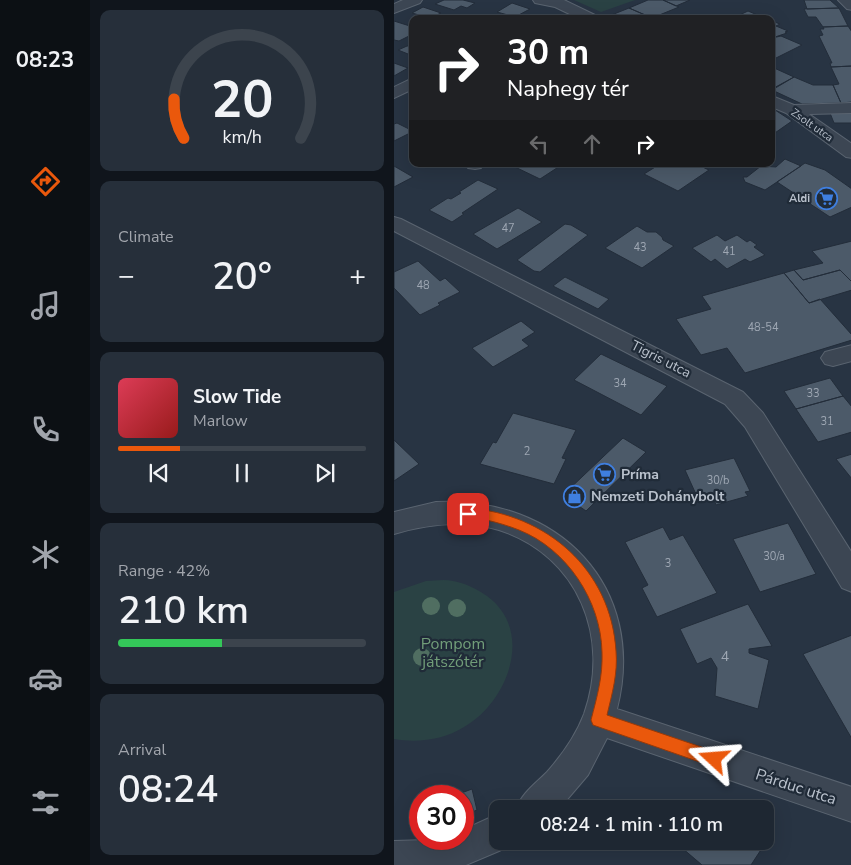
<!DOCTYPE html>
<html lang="en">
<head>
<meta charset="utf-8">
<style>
	body { margin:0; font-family:"Nunito Sans",sans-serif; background:#262f3a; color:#f1f3f6; height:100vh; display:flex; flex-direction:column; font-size:19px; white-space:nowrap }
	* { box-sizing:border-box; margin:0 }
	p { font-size:16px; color:#a1a5ac }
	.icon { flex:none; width:28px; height:28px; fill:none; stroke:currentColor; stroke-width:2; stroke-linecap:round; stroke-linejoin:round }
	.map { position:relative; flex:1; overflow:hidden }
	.details { display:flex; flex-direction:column; gap:10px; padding:10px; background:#10151c; width:304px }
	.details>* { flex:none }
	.guide { position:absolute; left:15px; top:15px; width:366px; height:152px; border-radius:10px; box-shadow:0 5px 20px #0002,0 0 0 1px #3c444d; background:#202124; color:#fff; overflow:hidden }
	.speed { position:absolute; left:15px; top:785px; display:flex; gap:10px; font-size:25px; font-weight:700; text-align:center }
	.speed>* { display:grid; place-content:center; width:65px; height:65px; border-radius:50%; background:#1e2732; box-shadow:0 5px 20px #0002,0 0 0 1px #3c444d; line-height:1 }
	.speed .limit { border:8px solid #d22; background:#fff; color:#111 }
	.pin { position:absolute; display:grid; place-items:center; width:42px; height:42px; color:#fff; margin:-21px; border-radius:10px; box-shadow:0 2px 8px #0006 }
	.me { position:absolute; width:55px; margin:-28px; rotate:289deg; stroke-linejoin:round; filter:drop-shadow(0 0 4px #0008) }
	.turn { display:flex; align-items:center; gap:18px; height:105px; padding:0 15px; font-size:22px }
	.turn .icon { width:65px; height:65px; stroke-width:2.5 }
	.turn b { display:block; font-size:35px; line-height:42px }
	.lanes { display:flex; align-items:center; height:48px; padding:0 15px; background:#0003; justify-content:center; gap:25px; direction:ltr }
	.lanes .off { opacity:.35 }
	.big { font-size:38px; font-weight:600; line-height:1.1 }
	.details .widget { flex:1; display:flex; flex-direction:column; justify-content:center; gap:8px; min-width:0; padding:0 18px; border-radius:10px; background:#262f3a }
	.details .dial { align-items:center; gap:0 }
	.dial svg { height:130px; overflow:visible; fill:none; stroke:#3c444d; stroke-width:7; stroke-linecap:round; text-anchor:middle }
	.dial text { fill:#f1f3f6; stroke:none }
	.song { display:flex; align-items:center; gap:15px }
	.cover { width:60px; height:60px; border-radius:8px; background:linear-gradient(135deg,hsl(350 70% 55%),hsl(0 70% 35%)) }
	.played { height:5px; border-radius:2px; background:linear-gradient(90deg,#ea580c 25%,#3c444d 25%) }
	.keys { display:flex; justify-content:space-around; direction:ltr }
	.heat { display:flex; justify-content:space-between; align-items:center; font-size:28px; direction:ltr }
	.charge { height:8px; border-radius:4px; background:linear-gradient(90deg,#34c759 42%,#3c444d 0) }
	.trip { position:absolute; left:95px; top:800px; width:285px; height:50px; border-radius:10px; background:#1e2732; box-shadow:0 5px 20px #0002,0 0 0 1px #3c444d; font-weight:600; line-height:50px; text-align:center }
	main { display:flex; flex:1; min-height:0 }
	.dock { display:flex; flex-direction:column; width:90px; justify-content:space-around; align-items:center; background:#0c1014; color:#a1a5ac }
	.dock .icon { width:35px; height:35px }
	.dock .selected { color:#ea580c }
	.dock b { font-size:22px; color:#f1f3f6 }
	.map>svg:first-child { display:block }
	.green { fill:#2a4244 }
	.building { fill:#4c5a69; stroke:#232d3a }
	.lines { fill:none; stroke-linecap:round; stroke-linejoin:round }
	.minor-casing { stroke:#5a6470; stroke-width:2 }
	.minor { fill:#3c4653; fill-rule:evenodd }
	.tree { fill:#506e61 }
	.route { fill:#ea580c; stroke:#983908 }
	.labels { text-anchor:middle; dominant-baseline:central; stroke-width:4.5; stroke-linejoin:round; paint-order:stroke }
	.far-street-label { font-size:11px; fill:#b9c1cc; stroke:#202b38 }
	.far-poi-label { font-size:11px; font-weight:bold; fill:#b9c1cc; stroke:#202b38; text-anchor:end }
	.number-label { font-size:11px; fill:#9ea7b3 }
	.street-label { font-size:14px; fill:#b9c1cc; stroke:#202b38 }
	.poi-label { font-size:14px; font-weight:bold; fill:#b9c1cc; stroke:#202b38; text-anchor:start }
	.near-number-label { font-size:14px; fill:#9ea7b3 }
	.near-park-label { font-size:16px; fill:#719d79; stroke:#202b38 }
	.near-street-label { font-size:16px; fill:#b9c1cc; stroke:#202b38 }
</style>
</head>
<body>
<main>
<nav class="dock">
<b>08:23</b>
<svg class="icon selected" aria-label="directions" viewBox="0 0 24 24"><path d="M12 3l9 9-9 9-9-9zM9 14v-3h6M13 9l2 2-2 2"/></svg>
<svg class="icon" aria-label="music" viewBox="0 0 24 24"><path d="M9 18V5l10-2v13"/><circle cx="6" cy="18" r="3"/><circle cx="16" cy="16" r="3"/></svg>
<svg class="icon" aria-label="phone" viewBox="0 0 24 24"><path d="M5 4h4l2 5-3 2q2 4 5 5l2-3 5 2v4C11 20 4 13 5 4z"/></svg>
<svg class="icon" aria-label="climate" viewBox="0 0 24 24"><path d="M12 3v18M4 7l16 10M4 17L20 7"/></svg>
<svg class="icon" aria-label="car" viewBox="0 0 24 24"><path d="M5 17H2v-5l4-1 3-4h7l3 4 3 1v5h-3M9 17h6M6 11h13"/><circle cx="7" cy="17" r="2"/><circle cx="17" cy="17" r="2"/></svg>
<svg class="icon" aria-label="filters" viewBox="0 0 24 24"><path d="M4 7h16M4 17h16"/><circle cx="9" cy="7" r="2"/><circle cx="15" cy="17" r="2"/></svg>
</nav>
<section class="details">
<div class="widget dial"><svg viewBox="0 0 100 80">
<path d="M14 69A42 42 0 1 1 86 69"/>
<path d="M14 69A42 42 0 0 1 8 45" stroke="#ea580c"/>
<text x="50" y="56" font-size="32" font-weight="700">20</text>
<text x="50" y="72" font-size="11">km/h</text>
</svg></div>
<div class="widget"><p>Climate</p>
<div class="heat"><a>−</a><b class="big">20°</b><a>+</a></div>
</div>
<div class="widget">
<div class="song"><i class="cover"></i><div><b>Slow Tide</b><p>Marlow</p></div></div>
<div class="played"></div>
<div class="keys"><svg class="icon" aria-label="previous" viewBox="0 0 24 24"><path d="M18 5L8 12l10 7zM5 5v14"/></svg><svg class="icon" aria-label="pause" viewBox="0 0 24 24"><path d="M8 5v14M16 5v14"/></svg><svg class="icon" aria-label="next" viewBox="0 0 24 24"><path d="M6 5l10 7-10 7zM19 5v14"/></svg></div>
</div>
<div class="widget"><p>Range · 42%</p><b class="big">210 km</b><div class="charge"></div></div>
<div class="widget"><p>Arrival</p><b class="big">08:24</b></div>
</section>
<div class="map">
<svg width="458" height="865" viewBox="0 0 458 865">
	<rect width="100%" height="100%" fill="#283443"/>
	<path class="green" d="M180,0h61l-34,12z
		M32,581c8,0 18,-2 27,0 12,2 24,8 34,15 48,35 21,106 -23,131 -21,13 -46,16 -70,12v-147z"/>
	<path class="building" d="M50,0h19l12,3 -8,5 -6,-2 -7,4 -19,-6z
		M254,0h15l16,7 -27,11 -23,-10z
		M269,0h27l-14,6z
		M410,0h26l9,8 -32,1z
		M118,3l18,6 -15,8 -18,-5z
		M29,7l18,6 -11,5 2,1h-19l6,-4 -7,-2z
		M235,8l23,10 2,1h-38l-7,-3z
		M445,8l9,18 -25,1 -7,-10h-8l-4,-8z
		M354,11l19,8h-36z
		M0,21l19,6v7l-14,7 -5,-1z
		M378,21l8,3 -4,2 12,5 -3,1 2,1 -15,5z
		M454,26l4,6v34l-21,1 -1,-4h2l-13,-27 4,-1 -3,-6h4l-1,-2z
		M387,36l21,9 -30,15v-22z
		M13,46h6v10l-15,-6z
		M0,63l14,5 -14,8z
		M458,66v36l-11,1 -8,-18 6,-1 -8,-17z
		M378,67l22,10 -22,12z
		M400,77l19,8h20l8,18 -39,1 -30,-14z
		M378,108l20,13 -20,14z
		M436,113h22v10h-18z
		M3,123l14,7 -2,1 3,1 -18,9v-17z
		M391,159l16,7 -36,24 -20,-8 -2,-5h4l14,-11 15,1z
		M411,163l20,7 27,19v18l-22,10 -53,-35z
		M127,164h42l-23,15 -25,-12z
		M266,164h36l13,6 -31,21 -34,-17z
		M0,166l19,11 -19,10z
		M84,180l20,9 -36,24 2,1 -12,8 -23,-12 19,-12 3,1 10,-6 -2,-1z
		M124,208l24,14 -45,27 -24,-15z
		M171,224l6,1 17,10 -48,37 -6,-1 -17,-11z
		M243,226l10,6h9l6,5 1,3 11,6 -32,22 -37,-20z
		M323,235l8,6 12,-6 10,7 3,-2 7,5 -3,2 11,8 -15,7 -5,-3 -18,10 -12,-10 -4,3 -19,-14z
		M458,241v41l-12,-12 -37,10 -9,-10 29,-7 -11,-12z
		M24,261l22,20 5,-3 15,14 -22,11 2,2 -20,10 -26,-27v-16z
		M400,270l9,10 37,-10 12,12v8l-43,13 -25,-30z
		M390,273l25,30 11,-4 32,36v5l-107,33 -18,-25 -26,7 -25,-36 35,-10 -9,-13z
		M171,277l44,22 -11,10 -45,-23z
		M127,321l14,11 -13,8 7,6 -36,21 -21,-19z
		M207,354l66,32 -26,29 -67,-35z
		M436,378l13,18 -47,13 -12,-18z
		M449,396l9,11v25l-34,10 -22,-33z
		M119,413l63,17 -14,28 4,1 -12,25 -74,-20 13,-22 3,1z
		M229,438l23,14 -60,59 -23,-16z
		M0,440l25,24 -25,17z
		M458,454v25l-16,-20z
		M340,458l16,33 -5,1 3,4 -32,9 -3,-8 -14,4 -14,-31z
		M394,523l28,51 -56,18 -27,-53z
		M269,527l7,13 13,-5 34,58 -60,24 -15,-29 6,-3 -23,-43z
		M354,604l24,42 -23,3v4l20,7 -11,49 -43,-13 2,-28 -6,-10 -14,6 -17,-35z
		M458,635v104l-49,-85z
		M78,789l5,21 -14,6v-20h-10z
		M310,800l11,9h-17z
		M371,837l3,2 -17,26h-49l-27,-23 90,-1z"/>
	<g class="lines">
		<defs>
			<path id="minor" d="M9,0h19l-2,3 -26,10v-9z
				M139,0h31l33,16 2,3h-19l-25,-12 -20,-4z
				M444,0h14v10l-5,-1z
				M19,78v11l-19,9v-11z
				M378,96l22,9 58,-2v10l-43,1 43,30v14l-6,-1 -60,-44 -14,-6z
				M71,164h19l-3,4 -6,1 -7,-1z
				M0,217l7,2 342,173 20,21 89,140v39l-10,-4 -97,-161 -20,-23 -331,-173z
				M458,345v16l-19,5 -8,-2 -4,-6 4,-6z
				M42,502c122,-6 212,84 181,207l235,78v35l-245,-84 -19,37 -29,34h-43c6,-16 19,-25 31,-37 15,-17 29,-37 37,-58 27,-76 -5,-158 -85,-184 -34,-10 -72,-6 -105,4v-22z
				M104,814v27h14l-1,4 -12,6 -33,14h-72v-24l69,-2v-9z"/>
		</defs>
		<use href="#minor" class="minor-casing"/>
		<use href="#minor" class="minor"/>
	</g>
	<g class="tree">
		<circle cx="37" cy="606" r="9"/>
		<circle cx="63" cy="608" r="9"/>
		<circle cx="28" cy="657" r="9"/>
	</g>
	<path class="route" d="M74,508c78,6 143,61 148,143 2,22 -4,43 -9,64l112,38 2,6 -2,5 -5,3 -121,-42 -2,-5c6,-23 12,-44 11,-68 -1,-51 -35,-103 -83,-122 -10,-4 -23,-8 -33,-10 -8,-1 -16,0 -23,-3l-2,-3 2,-4z"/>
	<defs>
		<symbol id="supermarket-ring" viewBox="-11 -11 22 22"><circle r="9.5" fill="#202b38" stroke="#3f7fe0" stroke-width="1.5"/><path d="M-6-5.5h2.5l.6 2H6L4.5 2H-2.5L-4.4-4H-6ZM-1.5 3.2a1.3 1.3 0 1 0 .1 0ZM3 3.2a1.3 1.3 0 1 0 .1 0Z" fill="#3f7fe0"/></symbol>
		<symbol id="shop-ring" viewBox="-11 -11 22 22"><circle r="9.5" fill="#202b38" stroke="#3f7fe0" stroke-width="1.5"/><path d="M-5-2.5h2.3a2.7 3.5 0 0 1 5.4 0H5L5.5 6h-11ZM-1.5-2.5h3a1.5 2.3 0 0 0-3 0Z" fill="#3f7fe0"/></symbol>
	</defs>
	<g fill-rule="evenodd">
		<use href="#supermarket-ring" x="420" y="186" width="25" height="25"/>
		<use href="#supermarket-ring" x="198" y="462" width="25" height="25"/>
		<use href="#shop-ring" x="168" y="484" width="25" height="25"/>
	</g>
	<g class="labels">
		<g class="far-street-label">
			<text transform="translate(418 125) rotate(35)">Zsolt utca</text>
		</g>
		<g class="far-poi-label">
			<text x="416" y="198">Aldi</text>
		</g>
		<g class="number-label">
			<text x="114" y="228">47</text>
			<text x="246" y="247">43</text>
			<text x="335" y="251">41</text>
			<text x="29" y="285">48</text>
			<text x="369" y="327">48-54</text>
			<text x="226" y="383">34</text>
			<text x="419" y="393">33</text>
			<text x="433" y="421">31</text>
			<text x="133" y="451">2</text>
			<text x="324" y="480">30/b</text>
			<text x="380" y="556">30/a</text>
			<text x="274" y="563">3</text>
		</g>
		<g class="street-label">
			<text transform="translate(267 359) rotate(27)">Tigris utca</text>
		</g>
		<g class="poi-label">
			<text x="227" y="474">Príma</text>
			<text x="197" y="496">Nemzeti Dohánybolt</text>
		</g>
		<g class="near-number-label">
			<text x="331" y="656">4</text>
		</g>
		<g class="near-park-label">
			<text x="59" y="644">Pompom<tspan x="59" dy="18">játszótér</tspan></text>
		</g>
		<g class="near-street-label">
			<text transform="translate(402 787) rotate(18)">Párduc utca</text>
		</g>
	</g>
</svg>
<div class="speed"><div class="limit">30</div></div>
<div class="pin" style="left:74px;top:514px;background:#d93025"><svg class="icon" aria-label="arrive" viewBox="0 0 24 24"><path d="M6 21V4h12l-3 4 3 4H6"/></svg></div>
<svg class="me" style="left:320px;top:759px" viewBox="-20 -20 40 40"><path d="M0-17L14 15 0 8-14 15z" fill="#ea580c" stroke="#fff" stroke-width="4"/></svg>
<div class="trip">08:24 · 1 min · 110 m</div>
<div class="guide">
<div class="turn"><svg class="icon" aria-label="right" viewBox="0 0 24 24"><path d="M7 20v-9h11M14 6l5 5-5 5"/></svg><div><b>30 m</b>Naphegy tér</div></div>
<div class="lanes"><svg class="icon off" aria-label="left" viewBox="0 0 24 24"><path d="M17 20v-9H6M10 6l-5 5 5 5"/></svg><svg class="icon off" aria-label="ahead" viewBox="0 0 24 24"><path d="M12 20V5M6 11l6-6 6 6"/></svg><svg class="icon" aria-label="right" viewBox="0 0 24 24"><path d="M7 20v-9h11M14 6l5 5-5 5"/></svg></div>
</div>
</div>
</main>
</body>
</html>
